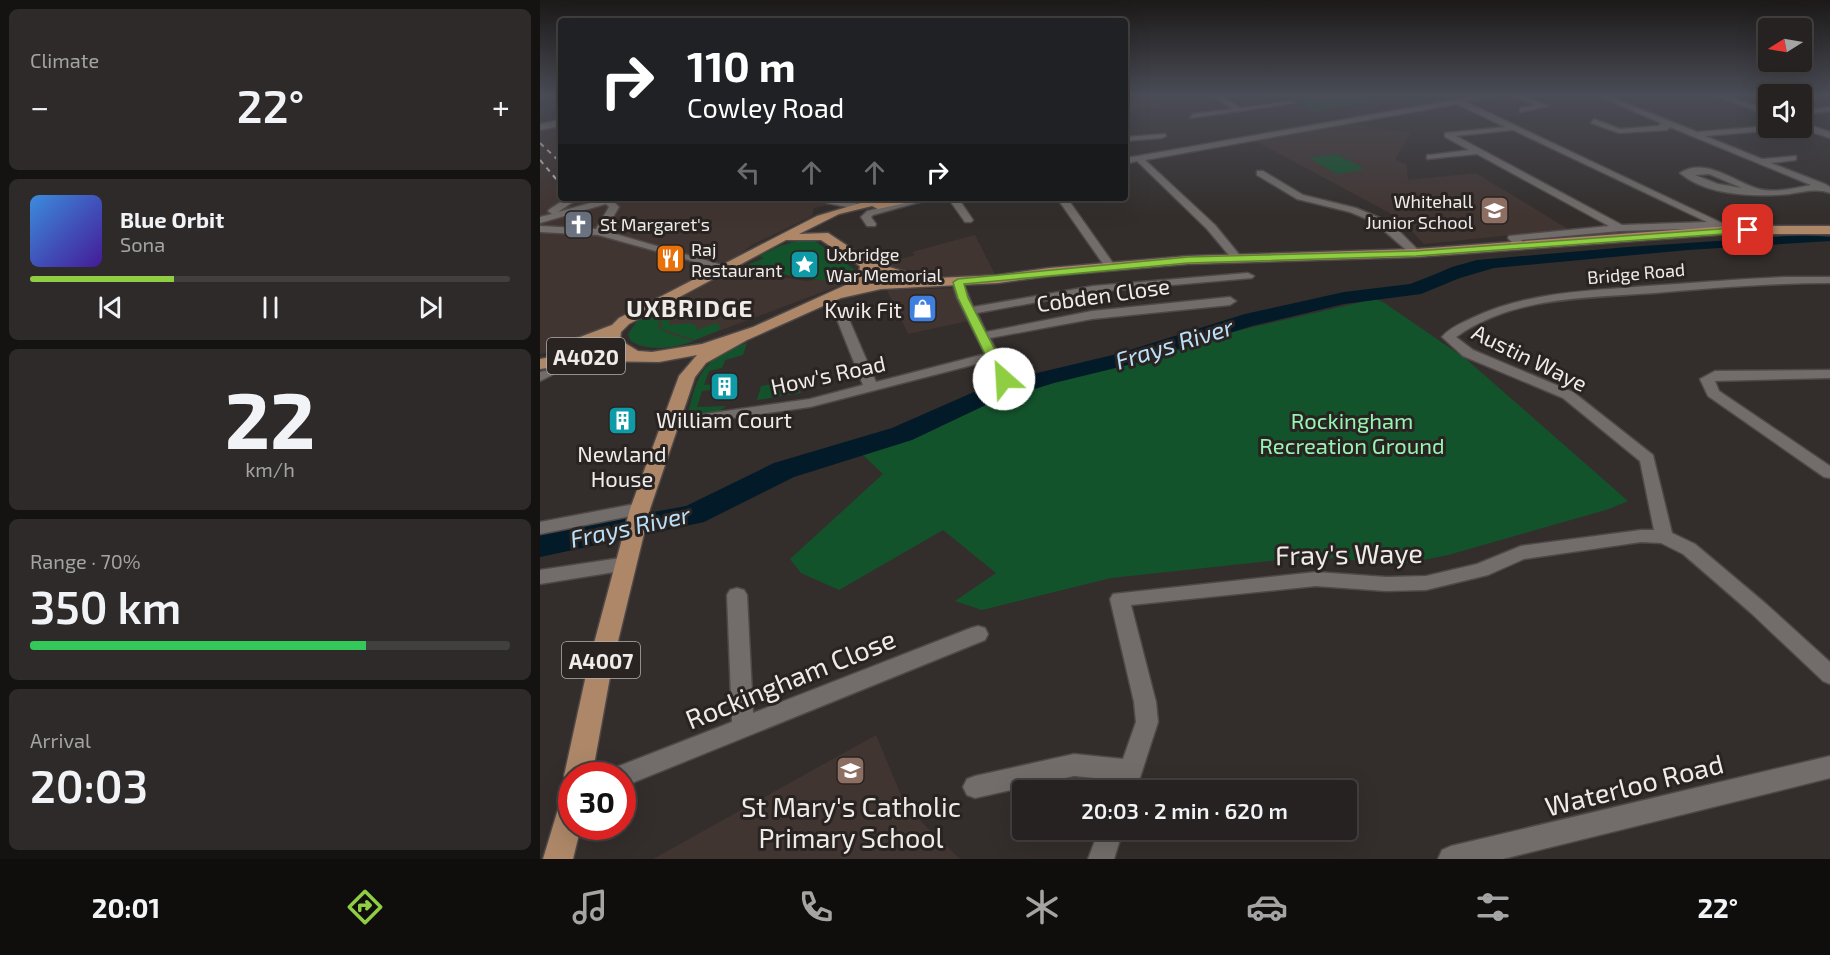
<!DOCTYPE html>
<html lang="en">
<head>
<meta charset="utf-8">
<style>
	body { margin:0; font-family:"Exo 2",sans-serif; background:#2e2a2a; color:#f1f3f6; height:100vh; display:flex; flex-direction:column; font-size:22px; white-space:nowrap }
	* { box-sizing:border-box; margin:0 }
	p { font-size:20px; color:#a4a4a5 }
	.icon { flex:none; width:33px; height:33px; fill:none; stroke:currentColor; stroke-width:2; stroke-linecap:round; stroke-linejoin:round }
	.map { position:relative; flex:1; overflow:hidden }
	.side { display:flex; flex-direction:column; gap:9px; padding:9px; background:#151312; width:540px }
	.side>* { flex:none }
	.hud { position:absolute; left:18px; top:18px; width:570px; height:183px; border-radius:6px; box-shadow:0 6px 24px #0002,0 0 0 2px #423f3f; background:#202124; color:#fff; overflow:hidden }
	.needle { width:39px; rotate:259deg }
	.controls { position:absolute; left:1218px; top:18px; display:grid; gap:12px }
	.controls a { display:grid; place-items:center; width:54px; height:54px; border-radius:6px; background:#262221; box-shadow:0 6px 24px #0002,0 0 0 2px #423f3f; font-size:30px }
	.speed { position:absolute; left:18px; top:762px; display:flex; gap:12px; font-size:30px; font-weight:700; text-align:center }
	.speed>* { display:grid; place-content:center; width:78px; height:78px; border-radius:50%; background:#262221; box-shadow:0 6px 24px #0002,0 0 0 2px #423f3f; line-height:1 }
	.speed .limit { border:9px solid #d22; background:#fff; color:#111 }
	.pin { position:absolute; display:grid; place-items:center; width:51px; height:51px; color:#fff; margin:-26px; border-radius:12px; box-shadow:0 3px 9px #0006 }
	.me { position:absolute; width:66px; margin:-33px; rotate:334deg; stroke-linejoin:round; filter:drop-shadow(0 0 4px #0008) }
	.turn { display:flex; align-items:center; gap:21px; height:126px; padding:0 30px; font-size:27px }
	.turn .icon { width:78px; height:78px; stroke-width:2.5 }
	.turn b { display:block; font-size:42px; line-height:51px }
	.lanes { display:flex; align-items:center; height:57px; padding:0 30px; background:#0003; justify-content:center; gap:30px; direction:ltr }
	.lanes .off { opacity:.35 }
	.big { font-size:45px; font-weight:600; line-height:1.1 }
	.side .card { flex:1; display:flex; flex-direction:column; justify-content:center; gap:9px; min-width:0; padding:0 21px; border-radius:9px; background:#2e2a2a }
	.side .dial { align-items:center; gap:0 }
	.dial b { font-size:78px; line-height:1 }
	.song { display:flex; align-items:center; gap:18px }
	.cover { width:72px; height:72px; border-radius:9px; background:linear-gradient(135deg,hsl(210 70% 55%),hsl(260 70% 35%)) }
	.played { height:6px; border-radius:3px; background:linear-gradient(90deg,#8fcd42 30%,#423f3f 30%) }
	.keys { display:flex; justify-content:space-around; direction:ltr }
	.heat { display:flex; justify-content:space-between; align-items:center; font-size:33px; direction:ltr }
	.charge { height:9px; border-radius:4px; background:linear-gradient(90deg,#34c759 70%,#423f3f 0) }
	.trip { position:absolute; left:472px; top:780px; width:345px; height:60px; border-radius:6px; background:#262221; box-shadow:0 6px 24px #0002,0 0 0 2px #423f3f; font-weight:600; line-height:60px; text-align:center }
	.tab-bar { display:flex; height:96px; justify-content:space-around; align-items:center; background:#0f0e0d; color:#a4a4a5 }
	.tab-bar .icon { width:42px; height:42px }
	.tab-bar .on { color:#8fcd42 }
	.tab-bar b { font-size:27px; color:#f1f3f6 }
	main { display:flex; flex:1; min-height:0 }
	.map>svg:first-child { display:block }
	.built { fill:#413531 }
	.green { fill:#13532c }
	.water { fill:#031a28 }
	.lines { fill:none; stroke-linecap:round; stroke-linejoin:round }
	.river { fill:#031a28; fill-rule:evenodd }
	.street-casing { stroke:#4e4948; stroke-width:3 }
	.secondary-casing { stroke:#4e4948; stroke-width:3 }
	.primary-casing { stroke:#4e4948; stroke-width:3 }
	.street { fill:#726d6a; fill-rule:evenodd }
	.secondary { fill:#726d6a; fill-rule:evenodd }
	.primary { fill:#ad8768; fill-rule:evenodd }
	.rail { stroke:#cfccca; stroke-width:2; stroke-dasharray:5 5; stroke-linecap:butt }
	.route { fill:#8fcd42; stroke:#5d852b; stroke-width:1.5 }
	.labels { text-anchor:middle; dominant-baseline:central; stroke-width:6; stroke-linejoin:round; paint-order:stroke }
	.far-poi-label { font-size:18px; fill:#eeebe9; stroke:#292422; text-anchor:start }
	.far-street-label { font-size:18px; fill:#eeebe9; stroke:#292422 }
	.shield { fill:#292422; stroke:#b3afad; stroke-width:1.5 }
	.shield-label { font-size:21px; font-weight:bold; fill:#eeebe9 }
	.street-label { font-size:22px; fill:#eeebe9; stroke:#292422 }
	.poi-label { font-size:22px; fill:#eeebe9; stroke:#292422 }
	.park-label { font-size:22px; fill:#96f5b1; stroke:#292422 }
	.far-district-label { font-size:24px; font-weight:bold; letter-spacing:1.5px; fill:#eeebe9; stroke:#292422 }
	.water-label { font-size:24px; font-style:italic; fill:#bbe1fa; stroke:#292422 }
	.near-street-label { font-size:27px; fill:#eeebe9; stroke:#292422 }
	.near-poi-label { font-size:27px; fill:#eeebe9; stroke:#292422 }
</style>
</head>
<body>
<main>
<section class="side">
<div class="card"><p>Climate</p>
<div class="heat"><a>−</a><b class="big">22°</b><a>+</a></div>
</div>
<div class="card">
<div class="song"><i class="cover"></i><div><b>Blue Orbit</b><p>Sona</p></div></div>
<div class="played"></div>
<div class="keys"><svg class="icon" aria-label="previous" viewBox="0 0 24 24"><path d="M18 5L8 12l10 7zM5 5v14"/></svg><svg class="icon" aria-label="pause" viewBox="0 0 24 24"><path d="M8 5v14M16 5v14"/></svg><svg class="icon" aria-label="next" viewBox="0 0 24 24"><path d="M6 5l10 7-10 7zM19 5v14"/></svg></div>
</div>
<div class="card dial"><b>22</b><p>km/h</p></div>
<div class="card"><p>Range · 70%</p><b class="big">350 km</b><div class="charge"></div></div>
<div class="card"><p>Arrival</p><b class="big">20:03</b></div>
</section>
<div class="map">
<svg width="1290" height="859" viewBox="0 0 1290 859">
	<rect width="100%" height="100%" fill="#332e2c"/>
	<path class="built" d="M585,96h23l17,11 -40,3z
		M21,124v74h302l-49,10 -2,8 -60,29 -31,23 -136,74 -45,12v-226z
		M809,124l62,9 -16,26 12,6 1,15 68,-7 92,56 -144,15 -20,-21 -16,-11 -133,-71z
		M435,235l20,40 -37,2 -64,-6 -10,-7 31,-9 -3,-3z
		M192,269l73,12 53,-5 -17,9 -160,60 -22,3 -19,-2 -9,-5 -3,-7 9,-13z
		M423,288l14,31 -69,15 -21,-44z
		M336,735l30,72 54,52h-307z"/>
	<path class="green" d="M745,96h81l13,6 -65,9z
		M796,154l29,15 -28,5 -28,-16z
		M261,240l14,1 40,29 2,2 -2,4c-21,12 -79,-4 -103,-8l-3,-4 15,-6 -5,-2 21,-10z
		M139,299l-19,19 -2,9 9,6 27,8c-20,7 -44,11 -63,0l-3,-7 9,-13z
		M835,299l8,3 83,57 162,142 -19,8 -161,46 -40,8h-33l-37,-5 -60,2 -167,18 -129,32 -27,-9 41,-28 -53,-43 -104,60 -38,-17 -11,-14 93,-85 -20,-19 61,-22 83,-38 212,-60z
		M121,319l9,2 -1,4 20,-2 8,3 -1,4 21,-7 4,6 -26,11 -33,-11z
		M207,343l-4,12 -18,5 -3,8 -13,3 -5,14 14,-1 -2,5 -14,2 -5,16 29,-1c-9,9 -26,10 -38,9 9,-44 17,-56 59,-72z
		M256,381l5,12 -44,7 4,-14z"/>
	<path class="water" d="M1265,235l25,2v4l-142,9 -194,18 -65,19 -9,-6 32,-14 25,-7 151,-13z
		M77,521l3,3 -5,17 -75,13v-20z"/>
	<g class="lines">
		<path class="river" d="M920,265l7,2 3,4 -3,4 -46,19 -77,10 -92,22 -120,38 -78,19 -62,19 -80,38 -118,37 -90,45 -164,35v-24l146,-27 88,-43 118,-35 82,-36 63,-19 80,-19 128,-40 99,-22 66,-8z"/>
		<defs>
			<path id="street" d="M673,96h8l20,12 50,-7 3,2 -104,15 3,-4 40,-5z
				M937,96h16l-27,6 260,123 -5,3 -101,3 -99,9 5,6 -9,2 -9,-10 1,-2 100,-10 -132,-72 -50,5v-4h3l39,-5 -24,-13v-4l60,-6 -48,-23 -312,56 70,65 27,33 -5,3 -4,-1 -26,-31 -70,-68 -12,3v-6l13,-2zM973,130l194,92 -85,3 -166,-89z
				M970,96h11l28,10 -29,6v-4l16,-3z
				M1059,96h9l89,36 71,-6 10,2 -3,2 -70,6 57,23 34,-3v4l-25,3 54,21 5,3v6c-14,-5 -26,-1 -41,1 -34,3 -82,2 -109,-21 25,-17 56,10 79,16 15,4 37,-1 52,-4l-141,-58 -3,3 -48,3 -28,-10 3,-4 26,10 38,-3 3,-3zM1169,174l33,14 -24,-4 -23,-9z
				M1290,107v4l-28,3v-4z
				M625,134l1,2 -4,2 -37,3v-4z
				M717,171h6l40,24 53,13 24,10 19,13 22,22 -1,2h-8l-38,-33 -24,-10 -53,-13 -40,-24z
				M27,198h12l-21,14 50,-14h15l-9,4 5,5 -14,24 124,36 -5,3 -126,-35 -58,-3v-6l56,3 13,-22 -3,-3 -66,19v-6l12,-3 -4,-3 2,-2z
				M290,198l29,6 2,2 -5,3 -29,-6 -2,-2z
				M378,198h16l-61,17 -2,2 5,7 -1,2h-8l-6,-9 6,-6z
				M408,198h10l15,22 -2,2h-6z
				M517,198h10l48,68 -1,2h-8z
				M708,273l6,3 -2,2 -159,14 -116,21 9,19 106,-21 138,-14 6,4 -6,4 -138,14 -102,19 21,41 -2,3h-10l-11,-21 -178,46 -140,20 -7,-4 7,-4 140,-20 53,-14 -27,-68 6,-4 6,4 28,65 109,-28 -28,-56 -5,-16 2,-2h8l11,27 120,-21z
				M1244,277h46v6c-58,0 -116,5 -175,10 -67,5 -141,3 -199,44l17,13 100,42 80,63 19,78 23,11 70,59 65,59v22l-7,-3 -72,-68 -68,-59 -22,-11 -20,-1 -117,17 -36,16 -62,15 -40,1 -70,-5 -185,19 25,97 2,20 -22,68h-24l3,-10 -41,-4 -99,22 -8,-3 -4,-8 4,-8 8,-3 99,-22 49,5 13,-37 -2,-20 -24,-103 3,-5 203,-22 70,5 40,-1 51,-12 44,-18 120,-16h13l-14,-69 -77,-63 -100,-42 -21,-19c7,-9 20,-14 30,-19 55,-26 115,-27 175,-32 46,-3 91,-7 137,-9z
				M1290,370v8l-115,3 4,10 111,75v12l-6,-1 -116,-81 -8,-17 15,-8z
				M5,371l7,4 -12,6v-9z
				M100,503l6,2 2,4 -2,4 -106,21v-12z
				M87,557l6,2 3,5 -3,5 -93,15v-14z
				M197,588l7,2 3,5 6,118 218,-85 7,-2 7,2 3,6 -3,6 -363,147v-11h-12l4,-8 118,-46 -5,-127 3,-5z
				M1290,756v22l-327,81h-65l4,-9 9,-4z
				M559,830h24l-9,29h-26z"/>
			<path id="secondary" d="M1176,96h12l40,14v5z
				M21,120v6l-21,4v-6z
				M1262,122l28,10v6l-30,-10z"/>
			<path id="primary" d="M337,198h44l-2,2 -41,9 -6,-3 -33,8 -40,20 29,-1 44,29 44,13 1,4 81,-4 51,-7 139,-12 228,-7 314,-23h100v8h-100l-314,23 -228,7 -139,12 -51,7 -117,6 -40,9 -94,42 -41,23 -11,14 -45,132 -38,157 -20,110h-20v11l-4,-2 -4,-9 24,-110 42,-157 49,-133 18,-21 -38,7 -63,-1 -56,8v-10l17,-3 -8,-5 2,-3 61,-23 7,-7 198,-102zM246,240h35l39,26 -1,7 -11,11 -95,43 -51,17 -50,8 -14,-1 -18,-11 1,-8 8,-8zM333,271l30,9 -40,5zM65,339l8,12 -54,4z
				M32,792v34h9l-8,33h-30l19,-63z"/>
		</defs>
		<use href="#street" class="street-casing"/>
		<use href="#secondary" class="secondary-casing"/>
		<use href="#primary" class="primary-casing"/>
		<use href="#street" class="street"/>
		<use href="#secondary" class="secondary"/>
		<use href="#primary" class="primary"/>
		<path class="rail" d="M0,143l21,20
			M0,160l17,20"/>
	</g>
	<linearGradient id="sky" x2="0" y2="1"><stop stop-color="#1c1918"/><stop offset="0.44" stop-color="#4a4c56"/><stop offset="1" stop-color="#4a4c56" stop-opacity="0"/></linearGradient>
	<rect width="1290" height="216" fill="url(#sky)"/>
	<path class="route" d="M1208,227l5,3 -2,2 -335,24 -228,7 -224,21 4,14 42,81 -6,4 -7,-4 -39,-81 -5,-16 5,-3 230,-22 228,-6z"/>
	<defs>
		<symbol id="school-square" viewBox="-11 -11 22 22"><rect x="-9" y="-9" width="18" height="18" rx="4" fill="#8d6e63" stroke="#292422"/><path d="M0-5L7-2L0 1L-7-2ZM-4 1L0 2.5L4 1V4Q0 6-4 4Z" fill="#fff"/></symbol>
		<symbol id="church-square" viewBox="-11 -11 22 22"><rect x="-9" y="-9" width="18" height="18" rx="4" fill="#6b7280" stroke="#292422"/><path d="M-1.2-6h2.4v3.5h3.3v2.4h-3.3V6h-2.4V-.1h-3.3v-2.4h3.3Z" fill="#fff"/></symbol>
		<symbol id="restaurant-square" viewBox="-11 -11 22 22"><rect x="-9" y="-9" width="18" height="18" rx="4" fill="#e8710a" stroke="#292422"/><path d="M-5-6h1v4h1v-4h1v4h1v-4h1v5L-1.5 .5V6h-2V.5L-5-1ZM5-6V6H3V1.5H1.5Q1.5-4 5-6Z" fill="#fff"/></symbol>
		<symbol id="sight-square" viewBox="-11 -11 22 22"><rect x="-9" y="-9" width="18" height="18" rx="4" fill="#0f9aa8" stroke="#292422"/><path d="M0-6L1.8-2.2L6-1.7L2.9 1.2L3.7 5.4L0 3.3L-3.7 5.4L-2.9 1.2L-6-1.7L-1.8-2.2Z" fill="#fff"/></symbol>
		<symbol id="shop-square" viewBox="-11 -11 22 22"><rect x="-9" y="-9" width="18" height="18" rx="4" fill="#3f7fe0" stroke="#292422"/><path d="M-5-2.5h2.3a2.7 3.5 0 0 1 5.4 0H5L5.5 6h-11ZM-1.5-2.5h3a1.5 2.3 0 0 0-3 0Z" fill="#fff"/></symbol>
		<symbol id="building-square" viewBox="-11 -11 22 22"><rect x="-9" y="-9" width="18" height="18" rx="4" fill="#0f9aa8" stroke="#292422"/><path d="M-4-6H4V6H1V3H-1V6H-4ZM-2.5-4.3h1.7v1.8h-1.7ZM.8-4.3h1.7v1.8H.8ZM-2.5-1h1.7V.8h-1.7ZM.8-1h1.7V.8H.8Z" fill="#fff"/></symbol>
	</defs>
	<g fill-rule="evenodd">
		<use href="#school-square" x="938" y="194" width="33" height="33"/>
		<use href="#church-square" x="22" y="208" width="33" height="33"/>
		<use href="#restaurant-square" x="114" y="242" width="33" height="33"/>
		<use href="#sight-square" x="248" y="248" width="33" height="33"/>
		<use href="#shop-square" x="366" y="292" width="33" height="33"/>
		<use href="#building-square" x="168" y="370" width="33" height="33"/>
		<use href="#building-square" x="66" y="404" width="33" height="33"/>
		<use href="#school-square" x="294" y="754" width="33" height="33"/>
	</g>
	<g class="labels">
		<g class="far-poi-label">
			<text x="933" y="201" text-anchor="end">Whitehall<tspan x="933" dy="21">Junior School</tspan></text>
			<text x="60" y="224">St Margaret's</text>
			<text x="151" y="249">Raj<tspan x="151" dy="21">Restaurant</tspan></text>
			<text x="286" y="254">Uxbridge<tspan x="286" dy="21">War Memorial</tspan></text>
		</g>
		<g class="far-street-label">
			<text transform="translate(1096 273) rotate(-5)">Bridge Road</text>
		</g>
		<g class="shield">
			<rect x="7" y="338" width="78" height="36" rx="4.5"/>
			<rect x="22" y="642" width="78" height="36" rx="4.5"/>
		</g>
		<g class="shield-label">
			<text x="46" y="356">A4020</text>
			<text x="61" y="660">A4007</text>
		</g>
		<g class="street-label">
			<text transform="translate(563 294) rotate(-8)">Cobden Close</text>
			<text transform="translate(990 357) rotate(26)">Austin Waye</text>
			<text transform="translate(288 374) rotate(-12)">How's Road</text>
		</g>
		<g class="poi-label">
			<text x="362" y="309" text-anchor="end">Kwik Fit</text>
			<text x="184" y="419">William Court</text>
			<text x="82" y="453">Newland<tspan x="82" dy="25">House</tspan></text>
		</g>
		<g class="park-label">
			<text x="812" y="420">Rockingham<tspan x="812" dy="25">Recreation Ground</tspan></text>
		</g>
		<g class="far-district-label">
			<text x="150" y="307">UXBRIDGE</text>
		</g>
		<g class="water-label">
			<text transform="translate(634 343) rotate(-17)">Frays River</text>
			<text transform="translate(90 526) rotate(-12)">Frays River</text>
		</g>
		<g class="near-street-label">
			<text transform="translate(809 553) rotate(-1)">Fray's Waye</text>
			<text transform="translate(250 678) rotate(-22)">Rockingham Close</text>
			<text transform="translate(1094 784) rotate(-14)">Waterloo Road</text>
		</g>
		<g class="near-poi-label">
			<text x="311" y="806">St Mary's Catholic<tspan x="311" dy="31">Primary School</tspan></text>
		</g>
	</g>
</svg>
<div class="controls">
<a><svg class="needle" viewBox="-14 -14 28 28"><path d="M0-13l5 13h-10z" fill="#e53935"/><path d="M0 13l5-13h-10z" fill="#a4a4a5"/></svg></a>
<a><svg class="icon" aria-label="sound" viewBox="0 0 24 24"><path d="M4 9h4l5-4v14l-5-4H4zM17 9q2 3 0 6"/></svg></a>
</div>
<div class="speed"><div class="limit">30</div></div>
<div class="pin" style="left:1208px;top:230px;background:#d93025"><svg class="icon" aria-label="arrive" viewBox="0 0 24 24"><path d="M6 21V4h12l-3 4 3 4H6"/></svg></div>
<svg class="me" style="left:464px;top:379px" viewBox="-20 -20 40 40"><circle r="19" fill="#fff"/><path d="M0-13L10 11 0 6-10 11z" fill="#8fcd42"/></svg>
<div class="trip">20:03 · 2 min · 620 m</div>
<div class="hud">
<div class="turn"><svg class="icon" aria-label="right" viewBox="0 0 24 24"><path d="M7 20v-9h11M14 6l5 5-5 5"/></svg><div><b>110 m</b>Cowley Road</div></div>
<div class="lanes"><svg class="icon off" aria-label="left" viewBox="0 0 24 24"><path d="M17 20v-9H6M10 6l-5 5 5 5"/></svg><svg class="icon off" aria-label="ahead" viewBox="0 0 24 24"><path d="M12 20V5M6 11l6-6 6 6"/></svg><svg class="icon off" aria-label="ahead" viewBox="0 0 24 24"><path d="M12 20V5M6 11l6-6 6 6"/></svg><svg class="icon" aria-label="right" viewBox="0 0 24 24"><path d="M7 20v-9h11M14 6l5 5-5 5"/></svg></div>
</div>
</div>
</main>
<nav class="tab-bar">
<b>20:01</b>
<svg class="icon on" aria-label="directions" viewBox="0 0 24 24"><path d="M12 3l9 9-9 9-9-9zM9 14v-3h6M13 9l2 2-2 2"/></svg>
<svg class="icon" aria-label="music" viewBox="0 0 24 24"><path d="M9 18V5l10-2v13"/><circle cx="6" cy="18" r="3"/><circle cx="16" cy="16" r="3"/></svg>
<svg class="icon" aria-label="phone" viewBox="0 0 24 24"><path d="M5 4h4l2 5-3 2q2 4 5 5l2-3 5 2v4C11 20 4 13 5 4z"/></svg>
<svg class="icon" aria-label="climate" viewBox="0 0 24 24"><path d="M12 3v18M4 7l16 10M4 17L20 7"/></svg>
<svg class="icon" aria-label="car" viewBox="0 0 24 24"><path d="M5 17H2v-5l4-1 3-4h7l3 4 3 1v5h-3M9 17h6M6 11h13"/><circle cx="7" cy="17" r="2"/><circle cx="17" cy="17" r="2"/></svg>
<svg class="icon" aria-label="filters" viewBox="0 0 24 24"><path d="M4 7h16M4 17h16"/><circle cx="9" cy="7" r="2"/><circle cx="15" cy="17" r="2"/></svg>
<b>22°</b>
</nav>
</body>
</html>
